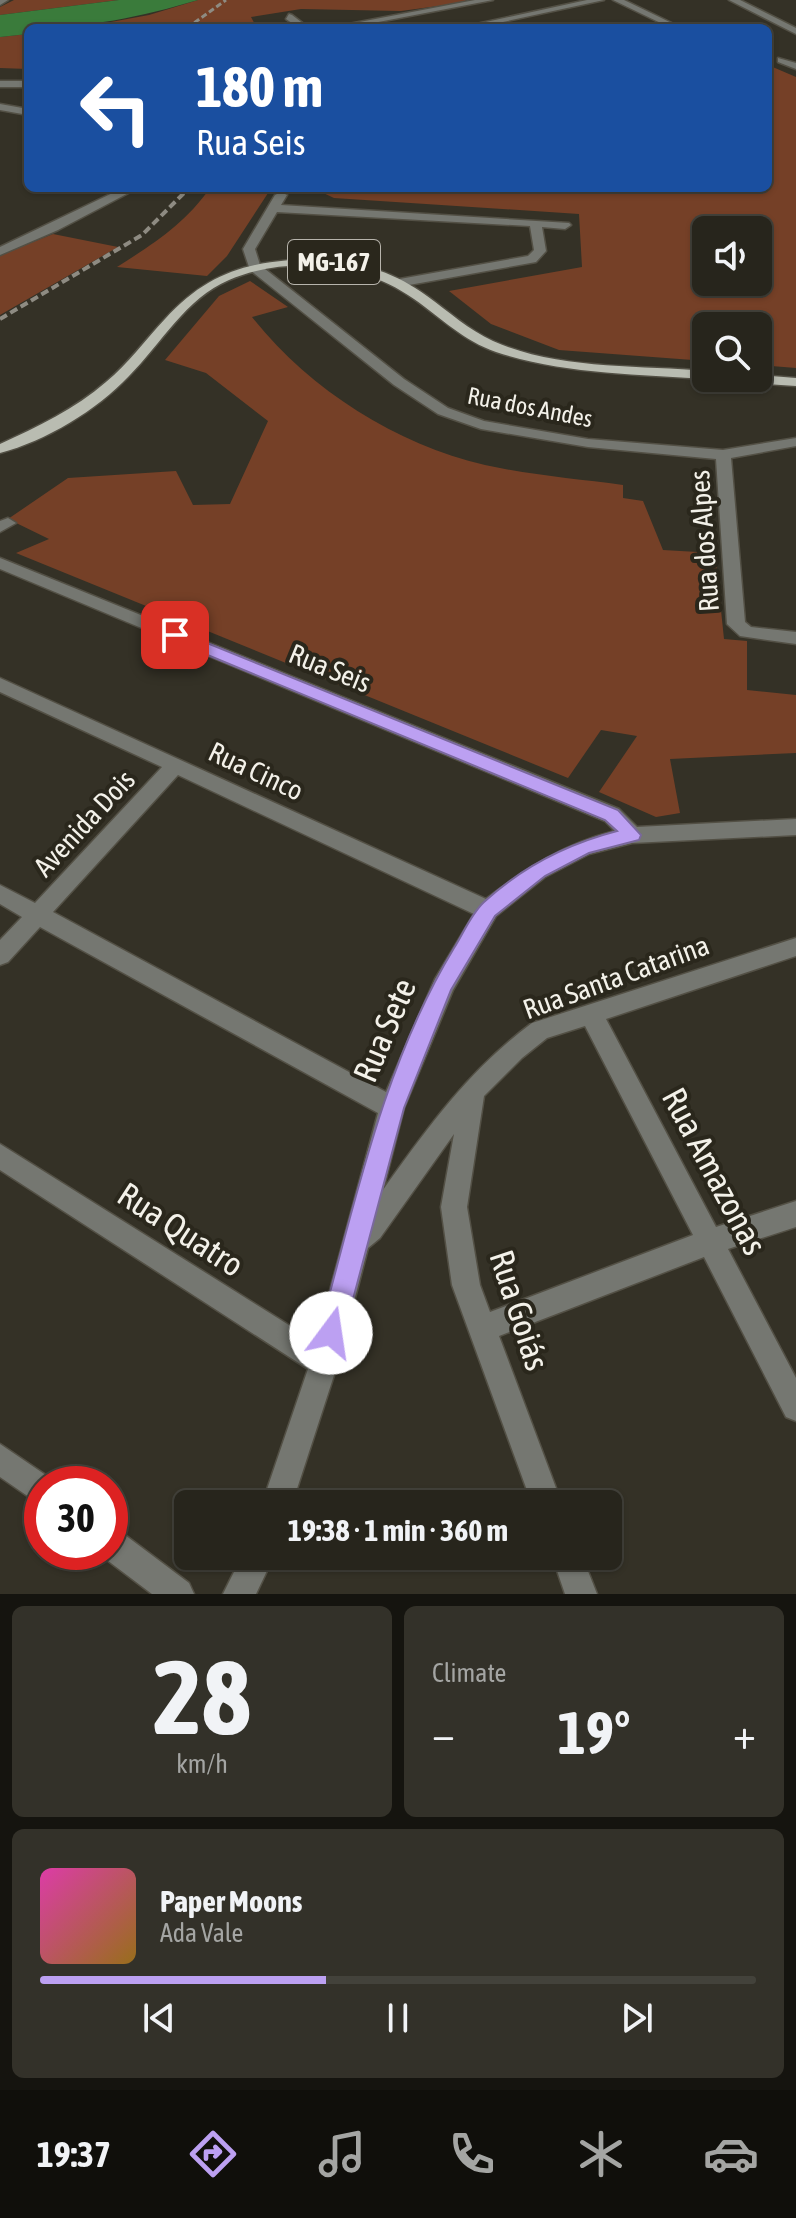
<!DOCTYPE html>
<html lang="en">
<head>
<meta charset="utf-8">
<style>
	body { margin:0; font-family:"Asap Condensed",sans-serif; background:#333129; color:#f1f3f6; height:100vh; display:flex; flex-direction:column; font-size:30px; white-space:nowrap }
	* { box-sizing:border-box; margin:0 }
	p { font-size:26px; color:#a4a5a3 }
	.icon { flex:none; width:44px; height:44px; fill:none; stroke:currentColor; stroke-width:2; stroke-linecap:round; stroke-linejoin:round }
	.map { position:relative; height:1594px; overflow:hidden }
	.side { display:flex; flex-direction:column; gap:12px; padding:12px; background:#15140f; flex:1 }
	.side>* { flex:none }
	.hud { position:absolute; left:24px; top:24px; width:748px; height:168px; border-radius:12px; box-shadow:0 2px 6px #0004,0 0 0 2px #43423b; background:#1a4fa0; color:#fff; overflow:hidden }
	.buttons { position:absolute; left:692px; top:216px; display:grid; gap:16px }
	.buttons a { display:grid; place-items:center; width:80px; height:80px; border-radius:12px; background:#27251c; box-shadow:0 2px 6px #0004,0 0 0 2px #43423b; font-size:40px }
	.speed { position:absolute; left:24px; top:1466px; display:flex; gap:16px; font-size:40px; font-weight:700; text-align:center }
	.speed>* { display:grid; place-content:center; width:104px; height:104px; border-radius:50%; background:#27251c; box-shadow:0 2px 6px #0004,0 0 0 2px #43423b; line-height:1 }
	.speed .limit { border:12px solid #d22; background:#fff; color:#111 }
	.pin { position:absolute; display:grid; place-items:center; width:68px; height:68px; color:#fff; margin:-34px; border-radius:16px; box-shadow:0 4px 12px #0006 }
	.me { position:absolute; width:88px; margin:-44px; rotate:14deg; stroke-linejoin:round; filter:drop-shadow(0 0 6px #0008) }
	.turn { display:flex; align-items:center; gap:28px; height:168px; padding:0 40px; font-size:36px }
	.turn .icon { width:104px; height:104px; stroke-width:2.5 }
	.turn b { display:block; font-size:56px; line-height:68px }
	.big { font-size:60px; font-weight:700; line-height:1.1 }
	.side .widget { flex:1; display:flex; flex-direction:column; justify-content:center; gap:12px; min-width:0; padding:0 28px; border-radius:12px; background:#333129 }
	.side .dial { align-items:center; gap:0 }
	.dial b { font-size:104px; line-height:1 }
	.song { display:flex; align-items:center; gap:24px }
	.cover { width:96px; height:96px; border-radius:12px; background:linear-gradient(135deg,hsl(320 70% 55%),hsl(40 70% 35%)) }
	.played { height:8px; border-radius:4px; background:linear-gradient(90deg,#bca0f2 40%,#43423b 40%) }
	.keys { display:flex; justify-content:space-around; direction:ltr }
	.heat { display:flex; justify-content:space-between; align-items:center; font-size:44px; direction:ltr }
	.side .tiles { flex:1; display:grid; gap:12px; grid-template-columns:1fr 1fr }
	.widget:last-child { grid-column:span 2 }
	.trip { position:absolute; left:174px; top:1490px; width:448px; height:80px; border-radius:12px; background:#27251c; box-shadow:0 2px 6px #0004,0 0 0 2px #43423b; font-weight:700; line-height:80px; text-align:center }
	.dock { display:flex; height:128px; justify-content:space-around; align-items:center; background:#100f0b; color:#a4a5a3 }
	.dock .icon { width:56px; height:56px }
	.dock .on { color:#bca0f2 }
	.dock b { font-size:36px; color:#f1f3f6 }
	.map>svg:first-child { display:block }
	.green { fill:#754027; fill-rule:evenodd }
	.water { fill:#3a7b3b }
	.lines { fill:none; stroke-linecap:round; stroke-linejoin:round }
	.minor-casing { stroke:#535045; stroke-width:3 }
	.major-casing { stroke:#535045; stroke-width:3 }
	.minor { fill:#757771; fill-rule:evenodd }
	.major { fill:#b9bcb1; fill-rule:evenodd }
	.rail-far1 { stroke:#8e8b82; stroke-width:3; stroke-dasharray:6 3; stroke-linecap:butt }
	.rail { stroke:#8e8b82; stroke-width:4; stroke-dasharray:8 4; stroke-linecap:butt }
	.route { fill:#bca0f2; stroke:#7a689d; stroke-width:2 }
	.labels { text-anchor:middle; dominant-baseline:central; stroke-width:8; stroke-linejoin:round; paint-order:stroke }
	.far-street-label { font-size:24px; fill:#f3f1e9; stroke:#2a271c }
	.shield { fill:#2a271c; stroke:#b7b4ac; stroke-width:2 }
	.shield-label { font-size:26px; font-weight:bold; fill:#f3f1e9 }
	.street-label { font-size:28px; fill:#f3f1e9; stroke:#2a271c }
	.near-street-label { font-size:34px; fill:#f3f1e9; stroke:#2a271c }
</style>
</head>
<body>
<div class="map">
<svg width="796" height="1594" viewBox="0 0 796 1594">
	<rect width="100%" height="100%" fill="#343126"/>
	<path class="green" d="M14,0h105l-119,15v-8z
		M198,0h267l3,2 -67,9 -100,-2 -50,8 6,11 -30,-3 -149,3 71,-13z
		M28,34v35l-28,-1v-31z
		M768,65l28,12v291l-38,-3v-39h-52v35l-147,-11 -68,-26 -42,-33 133,-24 -3,-53 -245,-16 -15,-7 -49,-1 -43,66 -20,20 -90,-9c36,-23 68,-43 93,-79h558zM706,230h52v52h-52z
		M53,234l65,13 -118,68v-60z
		M250,281l38,26 -36,10c57,72 143,127 233,148 45,10 93,14 138,20v13l20,3 20,49 52,3 9,86 23,2v49l49,5v58l-126,6 10,54 -24,4 -57,-25 38,-56 -36,-6 -33,48 -552,-225 33,-14 -41,-20 60,-41 108,-7 17,34 37,-1 38,-83 -62,-48 -41,-13 54,-64z"/>
	<path class="water" d="M119,0h79c-57,17 -111,28 -170,28v6l-28,3v-22z"/>
	<g class="lines">
		<defs>
			<path id="minor" d="M0,0h8l-8,5z
				M475,0h18l-146,28h-19z
				M587,0h17l-129,28h-17z
				M613,0h11l58,28h-11z
				M729,0h11l56,28v6z
				M289,14l3,1 17,13h-10l-13,-9z
				M778,58l18,5v6l-18,-7z
				M0,81h28v6h-28z
				M0,104l28,5v6l-28,-5z
				M123,188h15l-80,42 -58,25v-8z
				M281,192l6,3 -6,10 288,18 2,2 -6,4 -23,-2 4,24 -10,11 -138,25 -6,-4 2,-3 134,-24 6,-6 -4,-24 -253,-14 -22,37 5,16 144,114 44,29 36,13 104,18 135,11 73,-12v8l-65,12 14,164 6,5 45,5v12l-56,-8 -13,-12 -11,-165 -128,-12 -107,-18 -43,-15 -44,-29 -144,-115 -7,-21 32,-54z
				M8,518l8,5 -16,9v-11z
				M0,558l619,251 18,18 159,-8v16l-164,8 -43,11 -44,23 -49,39 -43,74 -49,118 -21,82c44,-62 87,-121 149,-167l264,-85v18l-190,63 110,208 80,-26v26l-68,22 68,129v43l-10,-4 -82,-160 -205,79 63,168h-30l-80,-219 -11,-78 13,-73 -74,104 -12,10 -30,115 -46,141h-30l46,-135 -308,-199v-26l316,198 62,-229 -338,-186 -32,35 -8,3v-25l22,-23 -22,-13v-19l35,18 127,-136 -162,-75v-14l486,221c41,-31 78,-55 129,-68l-10,-10 -605,-252zM178,775l296,139 -39,65 -49,113 -333,-180zM585,1026l108,209 -203,77 -10,-27 -13,-78 17,-111 38,-38 25,-20z
				M0,1444l53,36 1,4h-12v22l-42,-29z
				M110,1528l11,4 68,51 5,11h-42l-53,-40 11,-2z
				M242,1556h32l-18,38h-33z
				M552,1556h30l15,38h-32z"/>
			<path id="major" d="M325,259c38,3 72,15 102,37 22,16 42,34 66,45 64,29 145,24 213,30v7h5l-5,1c-70,-5 -144,-5 -210,-27 -32,-11 -55,-34 -82,-53 -52,-37 -125,-44 -185,-19 -43,18 -68,64 -100,96 -32,34 -83,65 -129,77v-9c37,-17 75,-35 106,-62 22,-18 39,-42 59,-63 46,-51 93,-60 160,-60z
				M758,375l38,3v8l-60,-4 -7,-4h29z"/>
		</defs>
		<use href="#minor" class="minor-casing"/>
		<use href="#major" class="major-casing"/>
		<use href="#minor" class="minor"/>
		<use href="#major" class="major"/>
		<path class="rail-far1" d="M187,28l39,-28"/>
		<path class="rail" d="M0,319l142,-84 47,-47"/>
	</g>
	<path class="route" d="M175,630l443,180 23,25 -2,5 -50,13 -44,23 -50,40 -44,74 -47,118 -60,225 -4,9 -9,4 -9,-4 -3,-9c36,-130 64,-268 135,-385 9,-14 17,-34 30,-46 38,-35 83,-58 133,-71l-12,-11 -436,-181v-8z"/>
	<g class="labels">
		<g class="far-street-label">
			<text transform="translate(530 407) rotate(11)">Rua dos Andes</text>
		</g>
		<rect class="shield" x="288" y="240" width="92" height="44" rx="6"/>
		<g class="shield-label">
			<text x="334" y="262">MG-167</text>
		</g>
		<g class="street-label">
			<text transform="translate(704 541) rotate(-94)">Rua dos Alpes</text>
			<text transform="translate(330 668) rotate(22)">Rua Seis</text>
			<text transform="translate(256 771) rotate(25)">Rua Cinco</text>
			<text transform="translate(84 823) rotate(-47)">Avenida Dois</text>
			<text transform="translate(616 977) rotate(-20)">Rua Santa Catarina</text>
		</g>
		<g class="near-street-label">
			<text transform="translate(384 1030) rotate(-67)">Rua Sete</text>
			<text transform="translate(715 1171) rotate(62)">Rua Amazonas</text>
			<text transform="translate(181 1229) rotate(33)">Rua Quatro</text>
			<text transform="translate(520 1310) rotate(72)">Rua Goiás</text>
		</g>
	</g>
</svg>
<div class="buttons">
<a><svg class="icon" aria-label="sound" viewBox="0 0 24 24"><path d="M4 9h4l5-4v14l-5-4H4zM17 9q2 3 0 6"/></svg></a>
<a><svg class="icon" aria-label="search" viewBox="0 0 24 24"><circle cx="10" cy="10" r="6"/><path d="M15 15l6 6"/></svg></a>
</div>
<div class="speed"><div class="limit">30</div></div>
<div class="pin" style="left:175px;top:635px;background:#d93025"><svg class="icon" aria-label="arrive" viewBox="0 0 24 24"><path d="M6 21V4h12l-3 4 3 4H6"/></svg></div>
<svg class="me" style="left:331px;top:1333px" viewBox="-20 -20 40 40"><circle r="19" fill="#fff"/><path d="M0-13L10 11 0 6-10 11z" fill="#bca0f2"/></svg>
<div class="trip">19:38 · 1 min · 360 m</div>
<div class="hud">
<div class="turn"><svg class="icon" aria-label="left" viewBox="0 0 24 24"><path d="M17 20v-9H6M10 6l-5 5 5 5"/></svg><div><b>180 m</b>Rua Seis</div></div>
</div>
</div>
<section class="side">
<div class="tiles">
<div class="widget dial"><b>28</b><p>km/h</p></div>
<div class="widget"><p>Climate</p>
<div class="heat"><a>−</a><b class="big">19°</b><a>+</a></div>
</div>
<div class="widget">
<div class="song"><i class="cover"></i><div><b>Paper Moons</b><p>Ada Vale</p></div></div>
<div class="played"></div>
<div class="keys"><svg class="icon" aria-label="previous" viewBox="0 0 24 24"><path d="M18 5L8 12l10 7zM5 5v14"/></svg><svg class="icon" aria-label="pause" viewBox="0 0 24 24"><path d="M8 5v14M16 5v14"/></svg><svg class="icon" aria-label="next" viewBox="0 0 24 24"><path d="M6 5l10 7-10 7zM19 5v14"/></svg></div>
</div>
</div>
</section>
<nav class="dock">
<b>19:37</b>
<svg class="icon on" aria-label="directions" viewBox="0 0 24 24"><path d="M12 3l9 9-9 9-9-9zM9 14v-3h6M13 9l2 2-2 2"/></svg>
<svg class="icon" aria-label="music" viewBox="0 0 24 24"><path d="M9 18V5l10-2v13"/><circle cx="6" cy="18" r="3"/><circle cx="16" cy="16" r="3"/></svg>
<svg class="icon" aria-label="phone" viewBox="0 0 24 24"><path d="M5 4h4l2 5-3 2q2 4 5 5l2-3 5 2v4C11 20 4 13 5 4z"/></svg>
<svg class="icon" aria-label="climate" viewBox="0 0 24 24"><path d="M12 3v18M4 7l16 10M4 17L20 7"/></svg>
<svg class="icon" aria-label="car" viewBox="0 0 24 24"><path d="M5 17H2v-5l4-1 3-4h7l3 4 3 1v5h-3M9 17h6M6 11h13"/><circle cx="7" cy="17" r="2"/><circle cx="17" cy="17" r="2"/></svg>
</nav>
</body>
</html>
